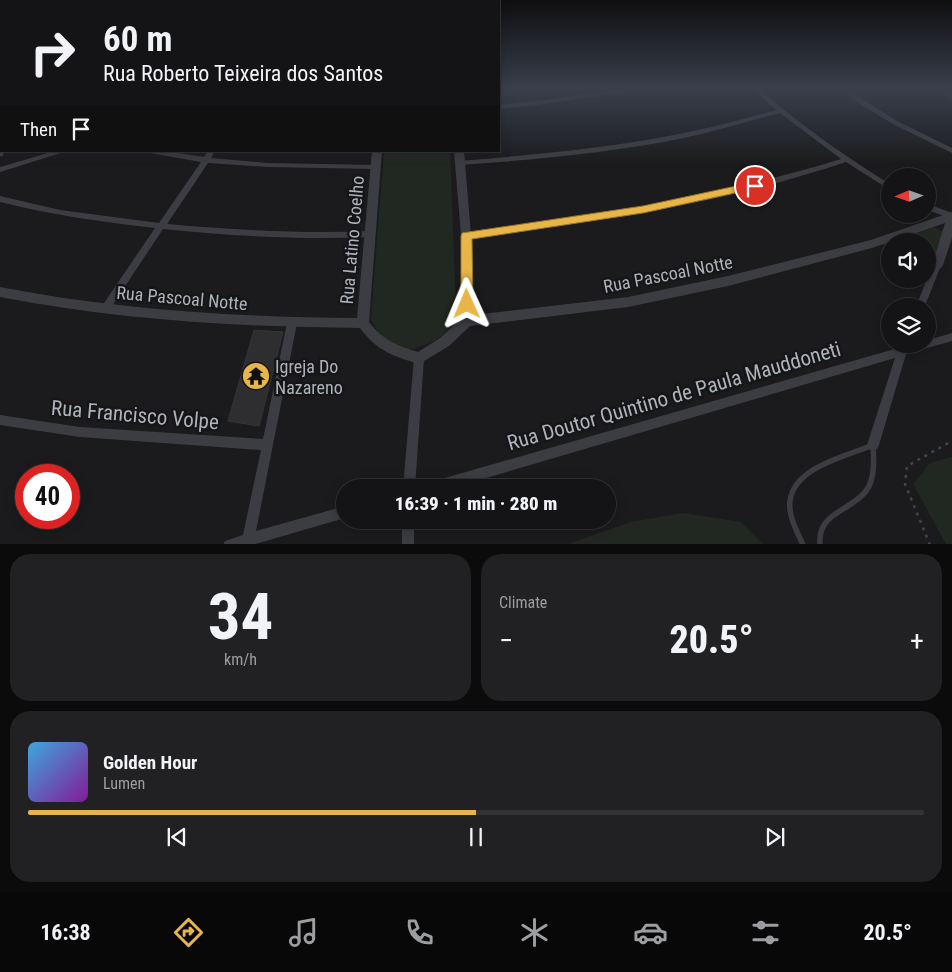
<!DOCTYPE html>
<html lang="en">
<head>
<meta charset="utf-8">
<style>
	body { margin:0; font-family:"Roboto Condensed",sans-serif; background:#212123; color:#f1f3f6; height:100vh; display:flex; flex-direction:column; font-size:19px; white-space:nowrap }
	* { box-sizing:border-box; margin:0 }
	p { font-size:16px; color:#9d9ea1 }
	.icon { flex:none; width:28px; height:28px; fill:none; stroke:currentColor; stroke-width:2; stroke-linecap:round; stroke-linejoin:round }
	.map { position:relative; height:544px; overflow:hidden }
	.panel { display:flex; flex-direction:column; gap:10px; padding:10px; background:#0b0b0c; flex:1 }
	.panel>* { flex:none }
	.guide { position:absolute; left:0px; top:0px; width:500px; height:152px; box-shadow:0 2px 12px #0003,0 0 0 1px #333335; background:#141416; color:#f1f3f6; overflow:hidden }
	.needle { width:32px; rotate:268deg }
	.buttons { position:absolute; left:881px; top:168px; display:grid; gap:10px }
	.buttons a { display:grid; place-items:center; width:55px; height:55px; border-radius:50%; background:#141416; box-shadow:0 2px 12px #0003,0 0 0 1px #333335; font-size:25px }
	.speed { position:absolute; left:15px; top:464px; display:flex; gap:10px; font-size:25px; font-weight:700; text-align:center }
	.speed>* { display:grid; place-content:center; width:65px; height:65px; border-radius:50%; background:#141416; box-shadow:0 2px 12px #0003,0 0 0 1px #333335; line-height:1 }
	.speed .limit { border:8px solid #d22; background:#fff; color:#111 }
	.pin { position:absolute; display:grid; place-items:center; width:42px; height:42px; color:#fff; margin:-21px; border:2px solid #fff; border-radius:50%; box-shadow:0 1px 5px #0007 }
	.me { position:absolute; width:55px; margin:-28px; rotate:359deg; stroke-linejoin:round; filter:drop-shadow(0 0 4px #0008) }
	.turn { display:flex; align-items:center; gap:18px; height:105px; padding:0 20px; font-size:22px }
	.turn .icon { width:65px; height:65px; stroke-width:2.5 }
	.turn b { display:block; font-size:35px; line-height:42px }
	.then { display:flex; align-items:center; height:48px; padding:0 20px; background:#0003; gap:10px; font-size:19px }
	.big { font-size:38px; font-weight:800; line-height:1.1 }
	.panel .card { flex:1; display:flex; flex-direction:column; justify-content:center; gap:8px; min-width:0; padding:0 18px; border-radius:20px; background:#212123 }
	.panel .dial { align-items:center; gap:0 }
	.dial b { font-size:65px; line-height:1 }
	.song { display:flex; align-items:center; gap:15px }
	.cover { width:60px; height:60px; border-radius:8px; background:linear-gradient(135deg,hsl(200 70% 55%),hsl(290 70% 35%)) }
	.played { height:5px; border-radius:2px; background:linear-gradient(90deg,#e8b648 50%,#333335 50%) }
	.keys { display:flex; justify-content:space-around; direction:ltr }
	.heat { display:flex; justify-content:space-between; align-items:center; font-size:28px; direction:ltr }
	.panel .tiles { flex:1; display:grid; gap:10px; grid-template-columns:1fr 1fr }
	.card:last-child { grid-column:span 2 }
	.trip { position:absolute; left:336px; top:479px; width:280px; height:50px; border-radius:25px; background:#141416; box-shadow:0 2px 12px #0003,0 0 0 1px #333335; font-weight:800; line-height:50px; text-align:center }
	.dock { display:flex; height:80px; justify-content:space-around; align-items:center; background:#080809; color:#9d9ea1 }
	.dock .icon { width:35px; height:35px }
	.dock .selected { color:#e8b648 }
	.dock b { font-size:22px; color:#f1f3f6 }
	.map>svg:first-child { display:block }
	.green { fill:#212822 }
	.building { fill:#2e2e31; stroke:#353539 }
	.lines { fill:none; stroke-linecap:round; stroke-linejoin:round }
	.path { stroke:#424449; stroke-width:2.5; stroke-dasharray:3 5; stroke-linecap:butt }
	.service { stroke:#3c3d42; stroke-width:5.5 }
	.minor { fill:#3c3d42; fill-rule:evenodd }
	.tertiary { fill:#3c3d42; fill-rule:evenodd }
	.route { fill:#e8b648; stroke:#97762f }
	.labels { text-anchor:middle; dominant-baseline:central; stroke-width:5; stroke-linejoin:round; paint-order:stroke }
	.street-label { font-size:18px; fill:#aeb2bb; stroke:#161618 }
	.poi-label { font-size:18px; fill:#aeb2bb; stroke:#161618; text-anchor:start }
	.near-street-label { font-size:21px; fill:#aeb2bb; stroke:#161618 }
</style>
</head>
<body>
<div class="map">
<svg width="952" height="545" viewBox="0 0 952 545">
	<rect width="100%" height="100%" fill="#1b1b1d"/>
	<path class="green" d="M384,151h66l6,158c-4,23 -17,32 -38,38 -5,2 -14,4 -19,2 -12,-4 -24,-19 -28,-31z
		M928,225l19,8 -12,31 -7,-4v-19h-38v5l-15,-2z
		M952,457v87h-6l-33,-60 17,-21z
		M683,513l58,9 22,22h-195l63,-22z"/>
	<path class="building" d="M515,88l2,3 -3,1 1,2 -16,2v-6z
		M520,88h25l2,4 -24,2z
		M254,330l29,2 -24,94 -31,-5z"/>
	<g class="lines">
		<path class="path" d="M930,545l-25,-61 2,-18 45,-25"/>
		<path class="service" d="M803,545c-6,-14 -15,-29 -13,-44 4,-34 57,-45 83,-56 1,15 2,34 -7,46 -16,21 -49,21 -46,54"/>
		<path class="minor" d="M628,88h14l-3,2 -102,15 -38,4v-4l38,-4z
			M752,88h6c41,36 85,67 132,96v6l-44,-28c-46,15 -92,28 -139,38 -80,17 -161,28 -241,38l-4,-3 4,-3c128,-16 252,-35 375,-73l-61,-46c-34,9 -67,19 -101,26 -72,14 -146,21 -220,26l-4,-2 4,-2c74,-6 148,-13 220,-27 33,-6 65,-15 97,-24z
			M838,88h7l52,33 55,27v5l-59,-29 -28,-17z
			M932,88h7l13,6v5z
			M0,94h1v4h-1z
			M0,136h1v15h3l-1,5h-3z
			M55,151h12l-67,21v-5z
			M147,151h19l38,6 4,-6h7l-4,7 57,5 110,2v4h-3l-107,-2 -60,-4 -41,61c68,6 135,10 203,7l4,3 -4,3c-69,3 -138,-1 -207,-8l-55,83 -3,1 -3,-1 -2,-3 2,-3 53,-78c-52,-6 -104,-13 -155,-26v-6l60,14 99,13 42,-61 -51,-9z
			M928,204l24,9v6l-24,-9z
			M937,262l3,1 1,2 -16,41h-9l17,-41 1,-2z
			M292,319l3,1 2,3 -41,208 89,-25v12l-93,27h-29l2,-4 18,-6 18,-85 -181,-13 -80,-12v-10l80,12 183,12 24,-116 2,-3z
			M952,333v8l-46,13 -27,91 -2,4 -4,1 -4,-1 -2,-4 28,-87 -443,130h-27l2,-4 4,-2 467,-134 2,-3 3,-1 4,2 6,-2h15v-4z
			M419,354l3,1 2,3 -9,130h-12l11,-130 2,-3z
			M402,520h12v25h-12z"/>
		<path class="tertiary" d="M372,151h10l-13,171c14,18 28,24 49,30l22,-14 21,-19v-84l-7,-84h10l7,84 2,80 155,-18 100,-21 143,-36 81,-28v26l-9,27 -2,3 -4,1 -9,-3v-9l6,2 11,-36 -73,25 -144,38 -100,21 -158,19 -21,20 -30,18c-26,-8 -42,-13 -59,-36 -121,-1 -241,-8 -360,-31v-10c118,23 237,30 357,31z"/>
	</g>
	<linearGradient id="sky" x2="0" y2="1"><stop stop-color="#0f0f10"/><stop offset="0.54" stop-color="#393f4c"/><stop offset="1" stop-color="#393f4c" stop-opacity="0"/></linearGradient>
	<rect width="952" height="164" fill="url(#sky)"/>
	<path class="route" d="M755,182l5,4 -2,2 -115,25 -171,26 1,65 -2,3h-8l-2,-3v-68l1,-3 181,-27z"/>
	<defs>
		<symbol id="temple-disc" viewBox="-11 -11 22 22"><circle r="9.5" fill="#e8b648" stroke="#161618"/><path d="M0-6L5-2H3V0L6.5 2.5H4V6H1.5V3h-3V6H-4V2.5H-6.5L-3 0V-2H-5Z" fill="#111"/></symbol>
	</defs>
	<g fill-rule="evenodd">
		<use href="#temple-disc" x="240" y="360" width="32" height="32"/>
	</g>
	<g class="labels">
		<g class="street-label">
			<text transform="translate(352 240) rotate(-85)">Rua Latino Coelho</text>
			<text transform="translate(668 274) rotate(-11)">Rua Pascoal Notte</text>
			<text transform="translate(182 298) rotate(5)">Rua Pascoal Notte</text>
		</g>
		<g class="poi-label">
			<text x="275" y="366">Igreja Do<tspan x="275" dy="21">Nazareno</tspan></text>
		</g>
		<g class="near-street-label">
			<text transform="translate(674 396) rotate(-16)">Rua Doutor Quintino de Paula Mauddoneti</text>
			<text transform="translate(135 415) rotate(5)">Rua Francisco Volpe</text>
		</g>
	</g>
</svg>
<div class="buttons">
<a><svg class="needle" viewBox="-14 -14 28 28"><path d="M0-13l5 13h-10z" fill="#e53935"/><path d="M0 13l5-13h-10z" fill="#9d9ea1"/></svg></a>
<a><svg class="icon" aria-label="sound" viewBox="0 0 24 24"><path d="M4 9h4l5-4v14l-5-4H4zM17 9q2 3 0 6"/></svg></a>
<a><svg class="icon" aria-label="layers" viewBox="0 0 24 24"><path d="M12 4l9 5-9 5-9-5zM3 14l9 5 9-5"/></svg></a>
</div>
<div class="speed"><div class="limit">40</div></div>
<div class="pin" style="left:755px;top:186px;background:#d93025"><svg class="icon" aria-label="arrive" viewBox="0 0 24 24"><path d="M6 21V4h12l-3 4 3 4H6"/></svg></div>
<svg class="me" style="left:467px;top:304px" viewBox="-20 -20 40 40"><path d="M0-17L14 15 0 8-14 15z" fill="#e8b648" stroke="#fff" stroke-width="4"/></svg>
<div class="trip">16:39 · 1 min · 280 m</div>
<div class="guide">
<div class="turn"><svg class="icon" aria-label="right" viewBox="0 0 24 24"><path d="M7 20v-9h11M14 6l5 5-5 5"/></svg><div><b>60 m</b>Rua Roberto Teixeira dos Santos</div></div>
<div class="then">Then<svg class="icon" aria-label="arrive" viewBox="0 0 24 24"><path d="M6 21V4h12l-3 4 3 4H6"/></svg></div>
</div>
</div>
<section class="panel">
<div class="tiles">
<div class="card dial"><b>34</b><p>km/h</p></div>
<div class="card"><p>Climate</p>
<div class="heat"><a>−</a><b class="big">20.5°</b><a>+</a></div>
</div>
<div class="card">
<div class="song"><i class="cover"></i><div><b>Golden Hour</b><p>Lumen</p></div></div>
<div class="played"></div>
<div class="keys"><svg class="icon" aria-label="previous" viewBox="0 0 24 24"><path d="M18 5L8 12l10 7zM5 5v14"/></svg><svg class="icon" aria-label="pause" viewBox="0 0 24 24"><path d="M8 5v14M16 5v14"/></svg><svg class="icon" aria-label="next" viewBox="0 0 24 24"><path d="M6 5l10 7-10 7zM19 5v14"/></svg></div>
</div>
</div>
</section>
<nav class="dock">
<b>16:38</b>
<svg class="icon selected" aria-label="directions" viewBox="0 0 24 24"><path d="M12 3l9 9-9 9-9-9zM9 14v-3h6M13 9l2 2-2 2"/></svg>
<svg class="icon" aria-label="music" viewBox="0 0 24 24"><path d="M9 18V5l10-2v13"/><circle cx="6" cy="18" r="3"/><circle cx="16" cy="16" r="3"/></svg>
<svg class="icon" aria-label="phone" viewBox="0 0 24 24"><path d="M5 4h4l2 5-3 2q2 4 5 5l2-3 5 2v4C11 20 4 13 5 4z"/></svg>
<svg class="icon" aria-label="climate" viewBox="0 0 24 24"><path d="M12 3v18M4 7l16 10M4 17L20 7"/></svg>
<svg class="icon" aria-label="car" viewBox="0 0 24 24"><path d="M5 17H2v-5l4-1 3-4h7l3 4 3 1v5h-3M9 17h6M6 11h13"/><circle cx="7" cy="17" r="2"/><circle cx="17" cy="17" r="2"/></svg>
<svg class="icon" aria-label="filters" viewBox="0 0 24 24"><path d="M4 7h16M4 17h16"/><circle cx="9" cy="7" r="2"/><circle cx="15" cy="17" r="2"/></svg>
<b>20.5°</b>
</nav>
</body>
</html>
